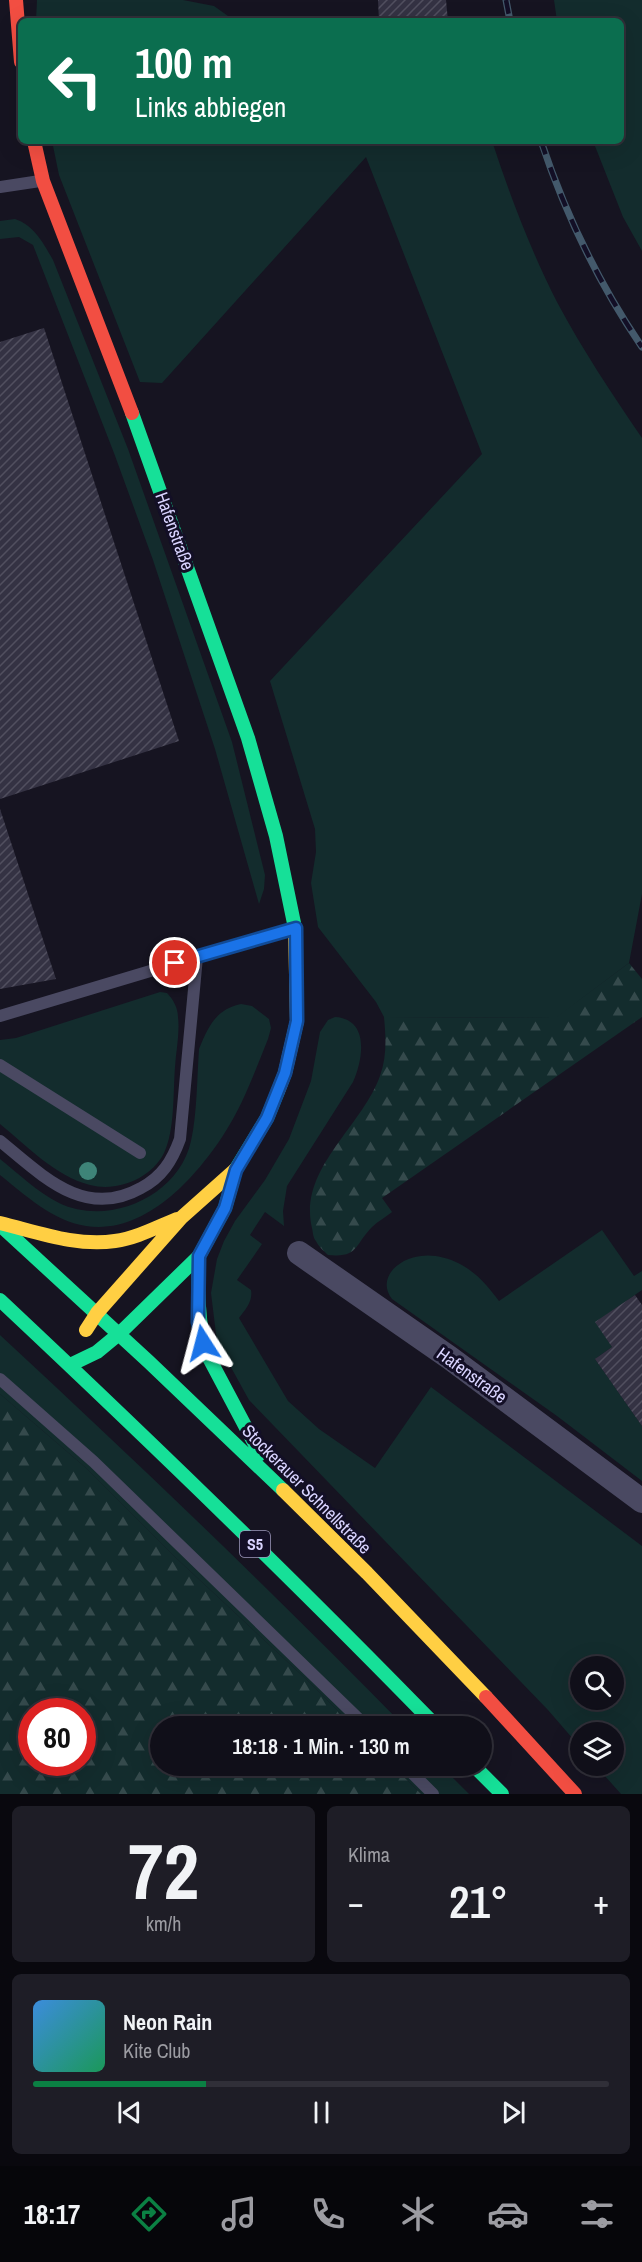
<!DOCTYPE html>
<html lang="de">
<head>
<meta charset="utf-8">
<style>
	body { margin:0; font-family:"Archivo Narrow",sans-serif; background:#1e1d26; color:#f1f3f6; height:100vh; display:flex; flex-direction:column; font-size:22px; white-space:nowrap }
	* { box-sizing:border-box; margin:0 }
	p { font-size:20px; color:#9c9ca2 }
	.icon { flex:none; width:33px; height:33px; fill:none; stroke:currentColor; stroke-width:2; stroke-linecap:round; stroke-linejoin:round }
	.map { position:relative; height:1794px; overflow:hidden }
	.side { display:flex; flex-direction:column; gap:12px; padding:12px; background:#09080e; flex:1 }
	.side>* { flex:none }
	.hud { position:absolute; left:18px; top:18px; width:606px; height:126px; border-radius:9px; box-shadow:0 6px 24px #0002,0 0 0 2px #302f38; background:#0b6e4f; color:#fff; overflow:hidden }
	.fabs { position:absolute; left:570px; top:1656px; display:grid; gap:12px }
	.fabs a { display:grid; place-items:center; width:54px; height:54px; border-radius:50%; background:#100f19; box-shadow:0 6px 24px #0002,0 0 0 2px #302f38; font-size:30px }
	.speed { position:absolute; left:18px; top:1698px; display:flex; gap:12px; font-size:30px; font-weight:700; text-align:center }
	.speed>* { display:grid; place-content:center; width:78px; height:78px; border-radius:50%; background:#100f19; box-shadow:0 6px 24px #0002,0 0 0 2px #302f38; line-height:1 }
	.speed .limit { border:9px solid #d22; background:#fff; color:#111 }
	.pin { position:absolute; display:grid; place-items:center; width:51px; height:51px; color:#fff; margin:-26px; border:3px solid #fff; border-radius:50%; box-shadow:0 2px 6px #0007 }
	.me { position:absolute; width:66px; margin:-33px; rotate:351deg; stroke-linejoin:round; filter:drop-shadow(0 0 4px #0008) }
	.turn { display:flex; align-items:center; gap:21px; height:126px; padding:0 18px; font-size:27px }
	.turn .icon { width:78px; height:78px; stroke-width:2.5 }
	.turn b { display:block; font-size:42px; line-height:51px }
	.big { font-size:45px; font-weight:600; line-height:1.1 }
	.side .widget { flex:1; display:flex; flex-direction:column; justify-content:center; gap:9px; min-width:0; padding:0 21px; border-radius:9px; background:#1e1d26 }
	.side .dial { align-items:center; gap:0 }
	.dial b { font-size:78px; line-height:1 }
	.song { display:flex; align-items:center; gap:18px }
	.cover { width:72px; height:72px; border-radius:9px; background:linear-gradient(135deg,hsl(210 70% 55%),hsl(150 70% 35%)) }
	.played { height:6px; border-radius:3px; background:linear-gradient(90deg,#0b8043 30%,#302f38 30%) }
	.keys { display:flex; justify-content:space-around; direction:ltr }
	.heat { display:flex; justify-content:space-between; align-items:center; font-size:33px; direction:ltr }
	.side .tiles { flex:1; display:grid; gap:12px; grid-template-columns:1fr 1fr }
	.widget:last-child { grid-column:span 2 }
	.trip { position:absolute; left:150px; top:1716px; width:342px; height:60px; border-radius:30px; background:#100f19; box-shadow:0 6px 24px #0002,0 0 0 2px #302f38; font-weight:600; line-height:60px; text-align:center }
	.tab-bar { display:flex; height:96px; justify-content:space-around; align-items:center; background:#06060a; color:#9c9ca2 }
	.tab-bar .icon { width:42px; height:42px }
	.tab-bar .on { color:#0b8043 }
	.tab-bar b { font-size:27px; color:#f1f3f6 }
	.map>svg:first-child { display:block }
	.green { fill:#132c2d; fill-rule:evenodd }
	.forest { fill:url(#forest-firs); fill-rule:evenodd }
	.building { fill:url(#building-hatch) }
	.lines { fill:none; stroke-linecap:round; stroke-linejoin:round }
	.lane { stroke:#4a4962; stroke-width:12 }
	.street { stroke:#4a4962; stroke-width:24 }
	.fast { stroke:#16e098; stroke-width:14 }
	.slow { stroke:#ffcf43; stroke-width:14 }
	.jam { stroke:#f24e42; stroke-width:14 }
	.rail-casing { stroke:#43596b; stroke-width:7 }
	.rail { stroke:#130f26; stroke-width:4.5; stroke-dasharray:14; stroke-linecap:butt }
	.tree { fill:#3e8478 }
	.route-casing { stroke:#114b97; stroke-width:15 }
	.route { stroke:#1a73e8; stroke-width:10 }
	.labels { text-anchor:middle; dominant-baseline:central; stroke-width:6; stroke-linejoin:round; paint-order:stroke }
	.shield { fill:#130f26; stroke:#9e99be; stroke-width:1.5 }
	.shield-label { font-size:16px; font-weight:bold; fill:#d9d4ff }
	.street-label { font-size:18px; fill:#d9d4ff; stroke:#130f26 }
</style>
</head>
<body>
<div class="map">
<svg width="642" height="1794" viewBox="0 0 642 1794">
	<defs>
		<pattern id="forest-firs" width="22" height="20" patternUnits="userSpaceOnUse" patternTransform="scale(1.5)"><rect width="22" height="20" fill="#132c2d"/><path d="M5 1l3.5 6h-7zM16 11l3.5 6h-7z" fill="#354a4c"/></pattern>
		<pattern id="building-hatch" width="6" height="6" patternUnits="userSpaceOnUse" patternTransform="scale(1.5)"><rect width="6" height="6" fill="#343243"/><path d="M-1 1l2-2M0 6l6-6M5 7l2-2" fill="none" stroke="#514f5f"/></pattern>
	</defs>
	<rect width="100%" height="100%" fill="#161421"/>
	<path class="green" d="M37,0h146l31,6 21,15h-199z
		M554,0h88v251l-19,-34 -30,-76h28v-120h-64z
		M52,141h440c18,55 39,110 65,161 25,47 55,92 85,136v456l-13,69 -73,55 -172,-1 -8,-15 -58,-75 -7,-44 5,-31 -1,-23 -45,-148 212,-227 -116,-297 -204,226 -22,-1 -81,-207z
		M15,219c19,6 29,25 38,41l75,189 104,293 33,133 -1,14 -5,15 -44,-155 -62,-189 -39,-107 -81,-208 -14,-8 -19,2v-18z
		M160,992l7,1c6,6 11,15 11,24 2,16 -2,34 -3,50 -2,26 0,63 -11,86 -13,26 -47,39 -74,32 -35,-9 -63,-39 -90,-61v-84l16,-2z
		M241,1004l11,2 17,13 2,9 -3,11c-13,32 -25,66 -44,95 -29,45 -80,101 -138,92 -33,-5 -61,-31 -86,-51v-16c19,15 37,33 59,44 50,24 120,-7 132,-62 6,-27 6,-63 8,-92 9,-22 17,-40 42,-45z
		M335,1017c35,2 28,43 18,65l-66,104 -4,25 1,15 -19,-14 -15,23 12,9 -25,36 14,10c2,11 -5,19 -12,28l49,83 31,28 56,39 56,-81 211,159v248h-21l-25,-28h18v-34h-34v15l-32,-37 -299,-310 -32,-58 -6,-49 6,-34 7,-18 11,-20 30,-41 24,-41 22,-58 9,-49 8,-12zM580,1666h34v34h-34z
		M602,1230l32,46 8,-5v19l-46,32 16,25 -17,12 47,67v55l-85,-65 -165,-117c-16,-21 7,-41 29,-43 12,-2 27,2 37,7 18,9 29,22 41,38z
		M0,1335c137,127 273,257 404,391h-51l-45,-45 -132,-123 -90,-90 -86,-74z
		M393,1766h48l28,28h-48z"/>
	<path class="forest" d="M629,963l13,16v38l-260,181 10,14c-6,5 -14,9 -20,15 -18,18 -13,31 -44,28 -4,-4 -10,-9 -12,-14 -3,-3 -3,-9 -4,-13 -14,-59 50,-101 68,-152 7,-19 6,-39 4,-59l171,1z
		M0,1394l86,74 90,90 132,123 45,45h-193v40h233l28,28h-421zM32,1712h50v50h-50z"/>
	<path class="building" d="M378,0h68l2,21h-69z
		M44,328l135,413 -179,58v-457z
		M0,809l56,170 -56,10z
		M635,1295l7,10v121l-47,-67 17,-12 -17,-25z"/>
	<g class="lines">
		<path class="lane" d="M0,187l40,-6
			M0,1016l197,-59
			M0,1065l140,88
			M0,1141c42,34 84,79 141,47 21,-11 31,-27 39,-49l17,-182 97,-29
			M0,1379l94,83 272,264
			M405,1766l28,28"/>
		<path class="street" d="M299,1253l151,105 192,143"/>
		<path class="fast" d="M132,413l116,325 28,98 19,92
			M0,1225l149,137 134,128
			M199,1256c-1,34 -2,67 9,100l52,98
			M0,1300c148,139 294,280 436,426
			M70,1365l27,-13 23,-19 79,-77 26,-48 11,-39 31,-51 11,-27
			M474,1766l28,28"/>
		<path class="slow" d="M278,1091l7,-18 12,-52 -2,-93
			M0,1223c37,9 77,24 115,18 22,-3 42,-14 62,-22
			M86,1330l11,-17 84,-95 55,-49
			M283,1490l84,83 119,124"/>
		<path class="jam" d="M16,0l5,62
			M34,141l9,40 89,232
			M486,1697l89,97"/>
		<defs>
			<path id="rail" d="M506,0l4,21
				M541,141c24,72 58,143 101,206"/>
		</defs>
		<use href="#rail" class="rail-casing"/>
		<use href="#rail" class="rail"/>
	</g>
	<circle class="tree" cx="88" cy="1171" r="9"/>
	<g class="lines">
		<defs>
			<path id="route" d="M175,963l121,-35 1,93 -12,52 -18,45 -31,52 -11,38 -26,48 -1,66 5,21"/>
		</defs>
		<use href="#route" class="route-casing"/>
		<use href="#route" class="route"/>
	</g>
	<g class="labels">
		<rect class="shield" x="240" y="1531" width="30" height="26" rx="4.5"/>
		<g class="shield-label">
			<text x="255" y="1544">S5</text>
		</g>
		<g class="street-label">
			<text transform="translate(175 531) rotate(70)">Hafenstraße</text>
			<text transform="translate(472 1375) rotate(36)">Hafenstraße</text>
			<text transform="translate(307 1489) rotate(45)">Stockerauer Schnellstraße</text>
		</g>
	</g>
</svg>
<div class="fabs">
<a><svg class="icon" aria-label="search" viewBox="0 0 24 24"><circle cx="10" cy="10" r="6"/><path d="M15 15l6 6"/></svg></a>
<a><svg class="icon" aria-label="layers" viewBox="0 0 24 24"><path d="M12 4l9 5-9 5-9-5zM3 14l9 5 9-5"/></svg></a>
</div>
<div class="speed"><div class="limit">80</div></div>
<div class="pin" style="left:175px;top:963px;background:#d93025"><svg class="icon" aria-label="arrive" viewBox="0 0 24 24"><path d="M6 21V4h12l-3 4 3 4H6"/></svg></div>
<svg class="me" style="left:203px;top:1343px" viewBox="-20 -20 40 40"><path d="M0-17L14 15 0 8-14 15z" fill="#1a73e8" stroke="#fff" stroke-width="4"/></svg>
<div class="trip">18:18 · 1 Min. · 130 m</div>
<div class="hud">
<div class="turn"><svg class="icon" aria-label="left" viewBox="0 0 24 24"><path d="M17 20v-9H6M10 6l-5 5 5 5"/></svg><div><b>100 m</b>Links abbiegen</div></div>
</div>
</div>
<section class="side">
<div class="tiles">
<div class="widget dial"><b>72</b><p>km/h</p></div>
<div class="widget"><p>Klima</p>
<div class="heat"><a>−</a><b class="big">21°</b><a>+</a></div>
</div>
<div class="widget">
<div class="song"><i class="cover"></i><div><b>Neon Rain</b><p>Kite Club</p></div></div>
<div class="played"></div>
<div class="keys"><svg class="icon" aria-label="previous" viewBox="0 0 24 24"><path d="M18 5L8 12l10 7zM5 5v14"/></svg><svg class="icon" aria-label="pause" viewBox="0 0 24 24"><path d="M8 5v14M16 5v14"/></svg><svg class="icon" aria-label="next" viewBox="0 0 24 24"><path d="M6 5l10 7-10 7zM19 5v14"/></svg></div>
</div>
</div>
</section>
<nav class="tab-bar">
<b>18:17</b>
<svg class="icon on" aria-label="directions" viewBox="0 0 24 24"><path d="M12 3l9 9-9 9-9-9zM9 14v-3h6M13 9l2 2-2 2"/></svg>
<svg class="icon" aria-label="music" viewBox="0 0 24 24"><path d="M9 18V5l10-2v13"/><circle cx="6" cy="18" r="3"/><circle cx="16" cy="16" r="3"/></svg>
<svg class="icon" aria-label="phone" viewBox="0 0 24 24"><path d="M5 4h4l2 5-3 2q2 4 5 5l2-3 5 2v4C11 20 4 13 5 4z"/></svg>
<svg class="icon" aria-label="climate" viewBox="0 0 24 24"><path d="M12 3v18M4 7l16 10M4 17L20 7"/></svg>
<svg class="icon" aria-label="car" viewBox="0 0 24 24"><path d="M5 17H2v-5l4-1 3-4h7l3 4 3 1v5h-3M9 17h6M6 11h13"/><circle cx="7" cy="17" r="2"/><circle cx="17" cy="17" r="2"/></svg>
<svg class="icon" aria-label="filters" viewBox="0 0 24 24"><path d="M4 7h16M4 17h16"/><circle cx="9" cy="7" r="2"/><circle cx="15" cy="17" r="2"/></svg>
</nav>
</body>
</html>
